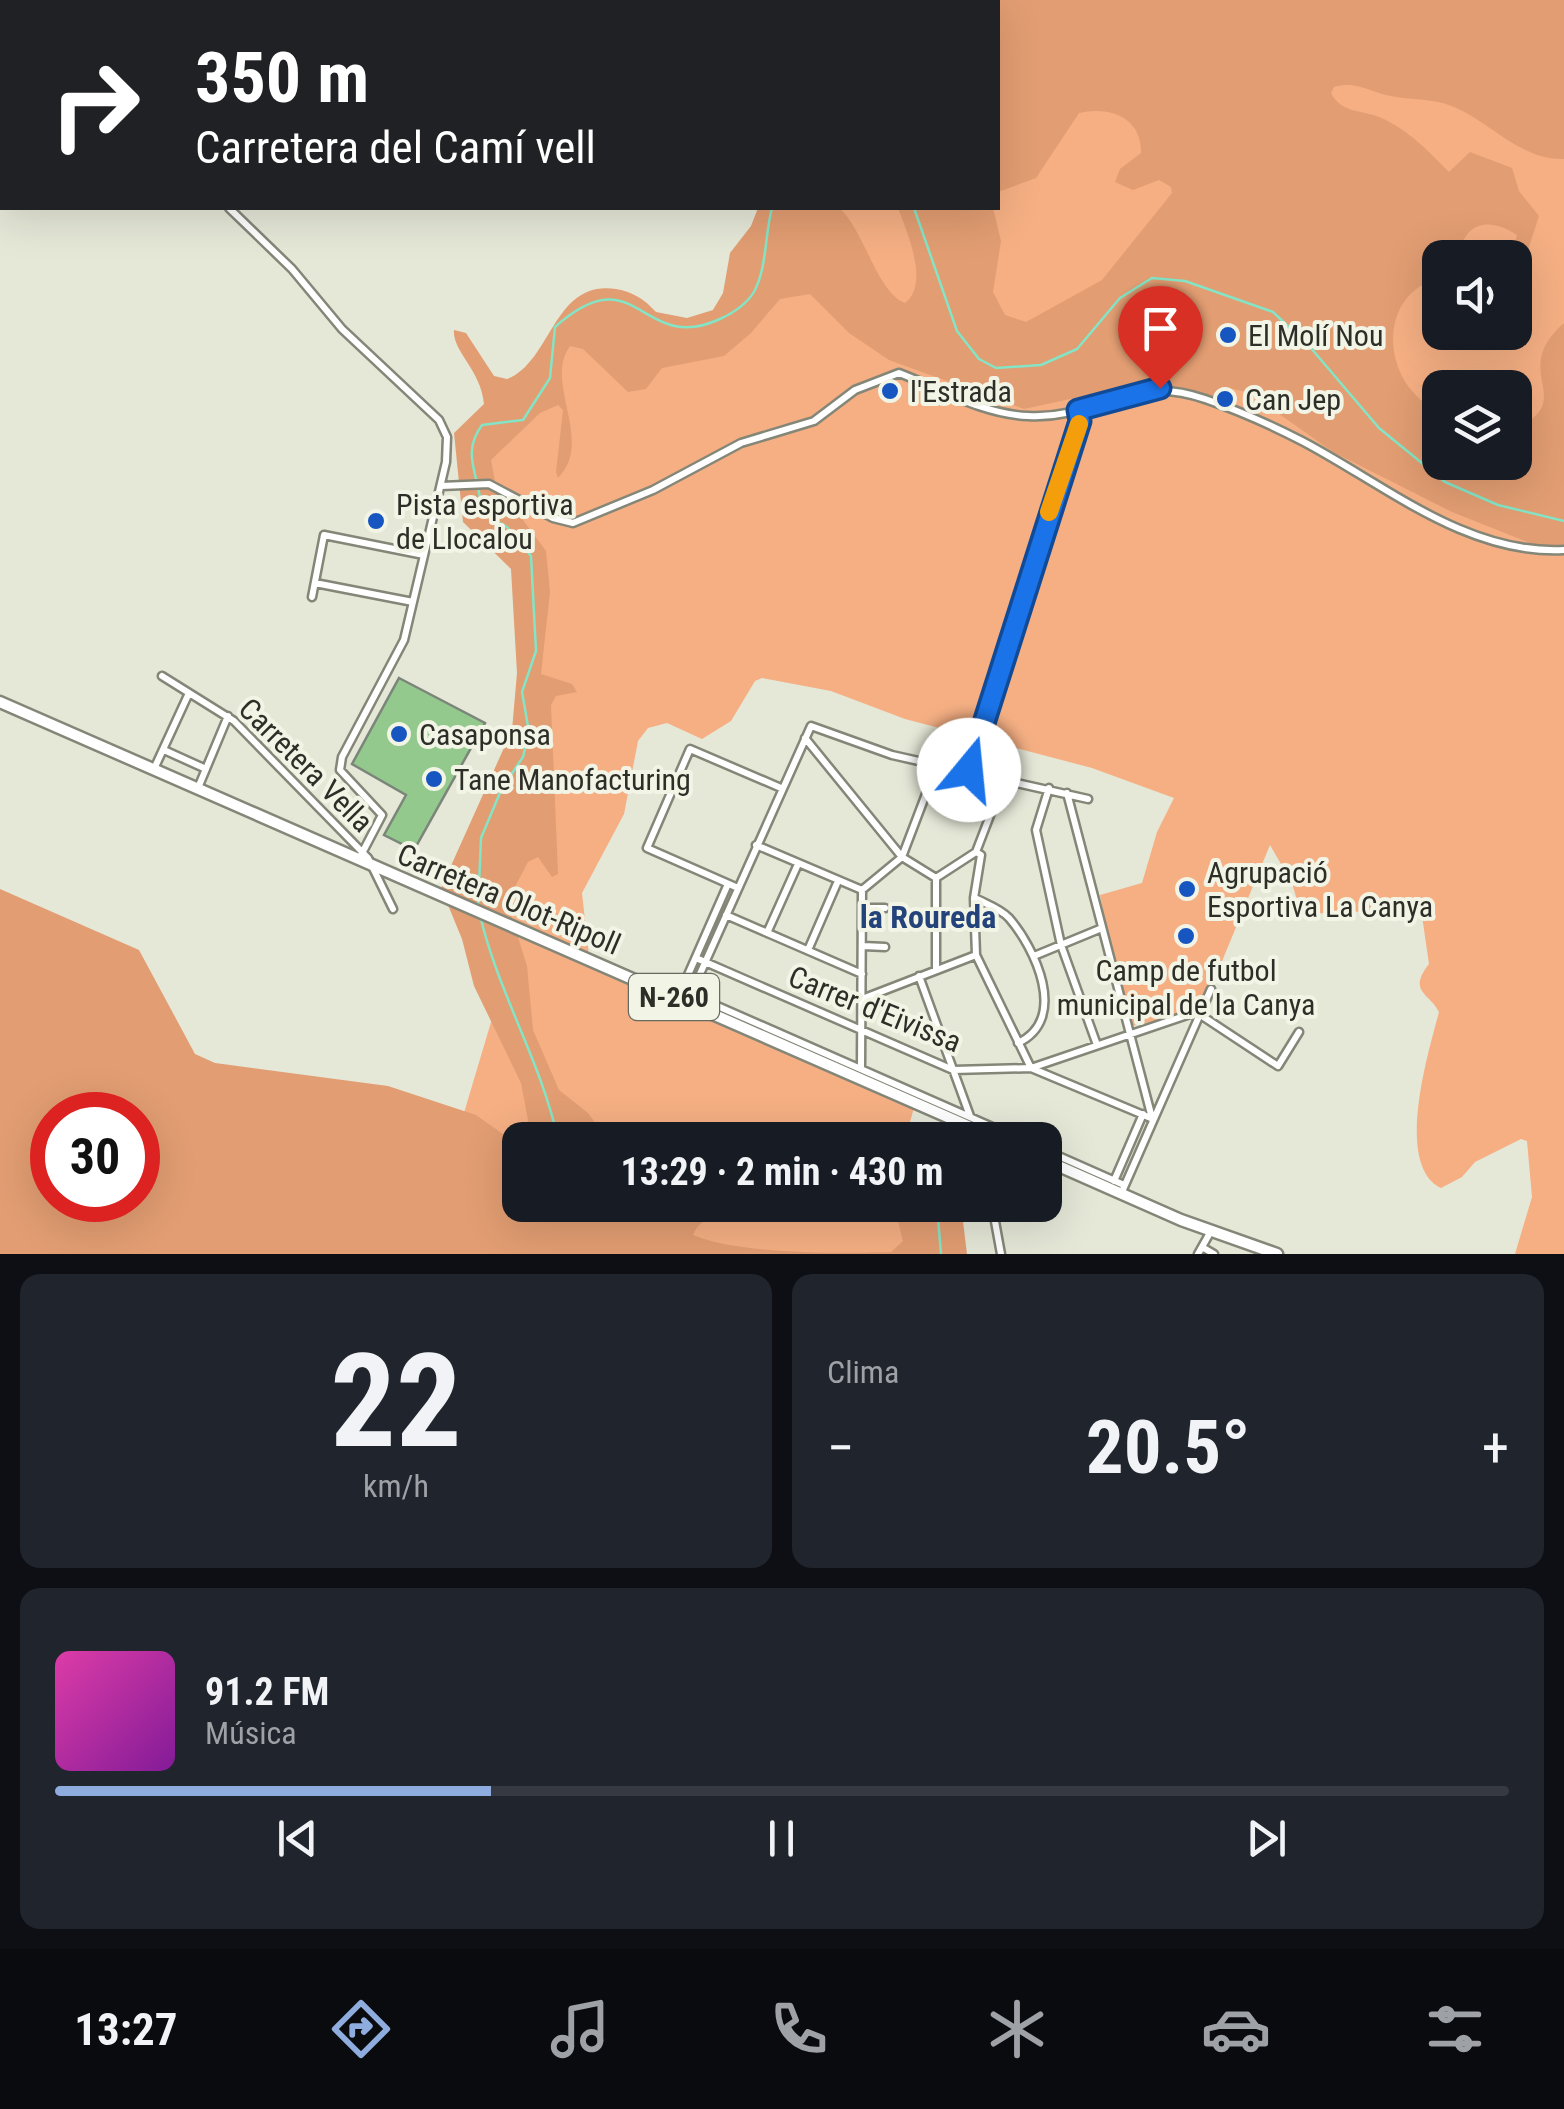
<!DOCTYPE html>
<html lang="es">
<head>
<meta charset="utf-8">
<style>
	body { margin:0; font-family:"Roboto Condensed",sans-serif; background:#20242c; color:#f1f3f6; height:100vh; display:flex; flex-direction:column; font-size:38px; white-space:nowrap }
	* { box-sizing:border-box; margin:0 }
	p { font-size:32px; color:#9ea1a6 }
	.icon { flex:none; width:55px; height:55px; fill:none; stroke:currentColor; stroke-width:2; stroke-linecap:round; stroke-linejoin:round }
	.map { position:relative; height:1254px; overflow:hidden }
	.panel { display:flex; flex-direction:column; gap:20px; padding:20px; background:#0d0f14; flex:1 }
	.panel>* { flex:none }
	.guide { position:absolute; left:0px; top:0px; width:1000px; height:210px; box-shadow:0 10px 40px #0002; background:#202124; color:#fff; overflow:hidden }
	.buttons { position:absolute; left:1422px; top:240px; display:grid; gap:20px }
	.buttons a { display:grid; place-items:center; width:110px; height:110px; border-radius:20px; background:#171b24; box-shadow:0 10px 40px #0002; font-size:50px }
	.speed { position:absolute; left:30px; top:1092px; display:flex; gap:20px; font-size:50px; font-weight:700; text-align:center }
	.speed>* { display:grid; place-content:center; width:130px; height:130px; border-radius:50%; background:#171b24; box-shadow:0 10px 40px #0002; line-height:1 }
	.speed .limit { border:15px solid #d22; background:#fff; color:#111 }
	.pin { position:absolute; display:grid; place-items:center; width:85px; height:85px; color:#fff; margin:-102px -42px; border-radius:50% 50% 50% 0; rotate:-45deg; box-shadow:0 0 10px #0007 }
	.pin .icon { rotate:45deg }
	.me { position:absolute; width:110px; margin:-55px; rotate:17deg; stroke-linejoin:round; filter:drop-shadow(0 0 8px #0008) }
	.turn { display:flex; align-items:center; gap:35px; height:210px; padding:0 30px; font-size:45px }
	.turn .icon { width:130px; height:130px; stroke-width:2.5 }
	.turn b { display:block; font-size:70px; line-height:85px }
	.big { font-size:75px; font-weight:700; line-height:1.1 }
	.panel .tile { flex:1; display:flex; flex-direction:column; justify-content:center; gap:15px; min-width:0; padding:0 35px; border-radius:20px; background:#20242c }
	.panel .dial { align-items:center; gap:0 }
	.dial b { font-size:130px; line-height:1 }
	.song { display:flex; align-items:center; gap:30px }
	.cover { width:120px; height:120px; border-radius:15px; background:linear-gradient(135deg,hsl(320 70% 55%),hsl(290 70% 35%)) }
	.played { height:10px; border-radius:5px; background:linear-gradient(90deg,#8facde 30%,#363941 30%) }
	.keys { display:flex; justify-content:space-around; direction:ltr }
	.heat { display:flex; justify-content:space-between; align-items:center; font-size:55px; direction:ltr }
	.panel .tiles { flex:1; display:grid; gap:20px; grid-template-columns:1fr 1fr }
	.tile:last-child { grid-column:span 2 }
	.trip { position:absolute; left:502px; top:1122px; width:560px; height:100px; border-radius:20px; background:#171b24; box-shadow:0 10px 40px #0002; font-weight:700; line-height:100px; text-align:center }
	.tab-bar { display:flex; height:160px; justify-content:space-around; align-items:center; background:#090b0e; color:#9ea1a6 }
	.tab-bar .icon { width:70px; height:70px }
	.tab-bar .active { color:#8facde }
	.tab-bar b { font-size:45px; color:#f1f3f6 }
	.map>svg:first-child { display:block }
	.green { fill:#f5af83; fill-rule:evenodd }
	.forest { fill:#e29d72; fill-rule:evenodd }
	.lines { fill:none; stroke-linecap:round; stroke-linejoin:round }
	.stream { stroke:#84e4c6; stroke-width:2.5 }
	.building { fill:#93c98c; stroke:#7b857a; stroke-width:2.5 }
	.street-casing { stroke:#848678; stroke-width:11 }
	.primary-casing { stroke:#848678; stroke-width:15 }
	.street { stroke:#fff; stroke-width:6 }
	.primary { stroke:#fff; stroke-width:10 }
	.route-casing { stroke:#114b97; stroke-width:25 }
	.route { stroke:#1a73e8; stroke-width:18 }
	.slow { stroke:#f59e0b; stroke-width:18 }
	.poi-dot { fill:#1755c1; stroke:#f2f4e5; stroke-width:4 }
	.labels { text-anchor:middle; dominant-baseline:central; stroke-width:8; stroke-linejoin:round; paint-order:stroke }
	.shield { fill:#f2f4e5; stroke:#686961; stroke-width:2.5 }
	.shield-label { font-size:28px; font-weight:bold; fill:#2d2e28 }
	.poi-label { font-size:30px; fill:#2d2e28; stroke:#f2f4e5; text-anchor:start }
	.street-label { font-size:30px; fill:#2d2e28; stroke:#f2f4e5 }
	.neighbourhood-label { font-size:32px; font-weight:bold; fill:#24437a; stroke:#f2f4e5 }
</style>
</head>
<body>
<div class="map">
<svg width="1564" height="1254" viewBox="0 0 1564 1254">
	<rect width="100%" height="100%" fill="#e5e7d7"/>
	<path class="green" d="M698,0h866v1254h-49l17,-57 -5,-56 -6,-2 -46,23 -13,15 -21,11c-47,-23 -13,-134 -2,-176 -9,-19 -32,-20 -10,-48l-8,-55 -120,5 -9,-31 -22,-38 -69,167 -75,15 -26,-132 42,-12 15,-51 17,-34 -82,-30 -187,-49 -74,-28 -69,-13 -7,3 -24,40 -29,18 -35,-16 -19,5 -10,13 -14,73 -42,79 7,63 328,141 -12,43h-385v65h421l5,49h-524l75,-252 6,-216 32,-167 -63,-135 81,-140 142,-7 86,-129h217v-206zM1440,258h75v74h-75zM1440,388h75v74h-75z"/>
	<path class="forest" d="M910,0h654v159c-42,2 -74,-37 -110,-52 -23,-10 -45,-6 -68,-12 -19,-5 -32,-14 -52,-8l-3,6c10,20 30,17 48,24 29,12 49,34 70,55l21,-20 42,16 7,23 20,25 -24,74v-32l-4,-1 6,-22c-27,-19 -55,-13 -57,22l-20,1v20c-66,16 -59,110 0,133v51h75v-44h18c31,-25 -19,-51 31,-95v222h-29l-83,-33 -119,-60 -85,-60 -26,-5 -6,13 -56,-16 -25,1 -111,24 -135,-49 -40,-27 -39,-39 -30,5 -29,34 -27,23 -62,12 -16,21 -18,3 -45,-43 -13,-3c-27,37 25,95 -12,132l-2,-6 7,-62 -5,-5 -18,8 -49,47 7,38 25,22 23,31 4,41 -9,82 31,10 5,8 -21,4 -5,9 7,169 -6,3 -14,-20 -10,5 -21,40 20,64 6,64 26,60 29,23 11,15 -2,12h-77v65h267c-26,8 -83,0 -94,30 44,19 148,19 198,17l12,-11 -9,-36h67l6,49h-967v-365l139,61 56,104 20,9 173,23 88,29 34,24 12,-1 6,-18 -7,-37 -47,-97 -12,-47 -21,-51 71,-158 5,-57 -6,-104 -48,-47 -9,-89 30,-29c-3,-34 -32,-53 -30,-74l12,3 28,43 13,3c45,-17 46,-100 109,-90 17,3 28,10 40,23l31,6 26,-8 10,-17 7,-40 21,-27 7,-18h81c25,21 38,85 66,95 25,-19 2,-71 -7,-95h95l8,33 -8,51 12,23 21,7 76,-42 70,-87 -1,-6 -12,-7 -26,10 -18,-8 5,-13 21,-16c1,-36 -32,-47 -62,-40l-43,65 -38,14v-190zM52,1115h86v85h-86z"/>
	<g class="lines">
		<path class="stream" d="M233,0l3,2
			M717,0l5,2
			M482,2l3,-2
			M914,208l43,123 22,28 17,9 45,-3 36,-16 43,-51 32,-20 33,3 88,31 37,35 69,81 66,54 53,23 66,16
			M478,908l3,-70 21,-50 21,-31 6,-25 -7,-40 14,-41 -5,-95 -24,-29 -26,-15c1,-34 -22,-56 1,-87l41,-5 27,-42 5,-51c83,-74 85,29 165,-8 13,-6 28,-16 35,-29 12,-24 10,-57 17,-82
			M480,915c18,78 62,148 78,225
			M611,1205c35,21 52,11 90,0
			M937,1205l4,49"/>
	</g>
	<path class="building" d="M399,678l86,45 -71,127 -30,-15 22,-40 -54,-31z"/>
	<g class="lines">
		<defs>
			<path id="street" d="M229,208l63,61 50,60 97,91 8,17 -1,25 -42,178 -62,117 -2,13 42,45 -23,44
				M441,486l48,-2 64,34 20,5 80,-33 88,-47 73,-22 41,-31 44,-17c42,16 83,41 129,43 69,4 99,-44 177,-17 32,11 66,26 97,42 82,43 164,114 262,109
				M315,583l98,19
				M312,597l12,-62 100,20
				M162,676l72,45 134,137 25,51
				M805,738l97,119 34,21 40,-26
				M164,750l42,19
				M154,769l35,-76
				M969,771l111,-350 -2,-11
				M1004,779l-28,73 5,3 -7,43 2,57 55,113 165,-56 82,54 21,-34
				M198,788l30,-72
				M1049,788l-13,42 25,115 36,100
				M1067,793l85,325
				M756,845l106,45 40,-33 35,-92
				M936,878v92
				M738,888l-91,-40 43,-99 91,39
				M975,898c11,6 25,10 34,20 26,30 60,101 9,125
				M863,908h22
				M726,915l136,59
				M767,933l31,-69
				M863,946l22,1
				M808,950l30,-69
				M1034,956l68,-28
				M696,958l257,112 78,-2 122,51
				M919,976l51,140
				M681,990l341,150
				M680,993l48,-109
				M691,994l120,-268 81,29 196,44
				M862,999l114,-44
				M861,1068l1,-178
				M1045,1150l79,35
				M1114,1181l29,-67
				M1121,1194l90,-205
				M999,1205l-5,11 7,38
				M1202,1247l12,7
				M1198,1254l13,-23"/>
			<path id="primary" d="M0,702l1000,438
				M1045,1160l136,60 96,34"/>
		</defs>
		<use href="#street" class="street-casing"/>
		<use href="#primary" class="primary-casing"/>
		<use href="#street" class="street"/>
		<use href="#primary" class="primary"/>
	</g>
	<g class="lines">
		<defs>
			<path id="route" d="M969,770l111,-349 -2,-11 82,-22"/>
		</defs>
		<use href="#route" class="route-casing"/>
		<use href="#route" class="route"/>
		<path class="slow" d="M1049,512l30,-88"/>
	</g>
	<g class="poi-dot">
		<circle cx="1228" cy="335" r="10"/>
		<circle cx="890" cy="391" r="10"/>
		<circle cx="1225" cy="399" r="10"/>
		<circle cx="376" cy="521" r="10"/>
		<circle cx="399" cy="734" r="10"/>
		<circle cx="434" cy="779" r="10"/>
		<circle cx="1187" cy="889" r="10"/>
		<circle cx="1186" cy="936" r="10"/>
	</g>
	<g class="labels">
		<rect class="shield" x="629" y="974" width="90" height="46" rx="8"/>
		<g class="shield-label">
			<text x="674" y="997">N-260</text>
		</g>
		<g class="poi-label">
			<text x="1248" y="335">El Molí Nou</text>
			<text x="910" y="391">l'Estrada</text>
			<text x="1245" y="399">Can Jep</text>
			<text x="396" y="504">Pista esportiva<tspan x="396" dy="34">de Llocalou</tspan></text>
			<text x="419" y="734">Casaponsa</text>
			<text x="454" y="779">Tane Manofacturing</text>
			<text x="1207" y="872">Agrupació<tspan x="1207" dy="34">Esportiva La Canya</tspan></text>
			<text x="1186" y="970" text-anchor="middle">Camp de futbol<tspan x="1186" dy="34">municipal de la Canya</tspan></text>
		</g>
		<g class="street-label">
			<text transform="translate(306 765) rotate(45)">Carretera Vella</text>
			<text transform="translate(509 899) rotate(23)">Carretera Olot-Ripoll</text>
			<text transform="translate(875 1009) rotate(22)">Carrer d'Eivissa</text>
		</g>
		<g class="neighbourhood-label">
			<text x="928" y="917">la Roureda</text>
		</g>
	</g>
</svg>
<div class="buttons">
<a><svg class="icon" aria-label="sound" viewBox="0 0 24 24"><path d="M4 9h4l5-4v14l-5-4H4zM17 9q2 3 0 6"/></svg></a>
<a><svg class="icon" aria-label="layers" viewBox="0 0 24 24"><path d="M12 4l9 5-9 5-9-5zM3 14l9 5 9-5"/></svg></a>
</div>
<div class="speed"><div class="limit">30</div></div>
<div class="pin" style="left:1160px;top:388px;background:#d93025"><svg class="icon" aria-label="arrive" viewBox="0 0 24 24"><path d="M6 21V4h12l-3 4 3 4H6"/></svg></div>
<svg class="me" style="left:969px;top:770px" viewBox="-20 -20 40 40"><circle r="19" fill="#fff"/><path d="M0-13L10 11 0 6-10 11z" fill="#1a73e8"/></svg>
<div class="trip">13:29 · 2 min · 430 m</div>
<div class="guide">
<div class="turn"><svg class="icon" aria-label="right" viewBox="0 0 24 24"><path d="M7 20v-9h11M14 6l5 5-5 5"/></svg><div><b>350 m</b>Carretera del Camí vell</div></div>
</div>
</div>
<section class="panel">
<div class="tiles">
<div class="tile dial"><b>22</b><p>km/h</p></div>
<div class="tile"><p>Clima</p>
<div class="heat"><a>−</a><b class="big">20.5°</b><a>+</a></div>
</div>
<div class="tile">
<div class="song"><i class="cover"></i><div><b>91.2 FM</b><p>Música</p></div></div>
<div class="played"></div>
<div class="keys"><svg class="icon" aria-label="previous" viewBox="0 0 24 24"><path d="M18 5L8 12l10 7zM5 5v14"/></svg><svg class="icon" aria-label="pause" viewBox="0 0 24 24"><path d="M8 5v14M16 5v14"/></svg><svg class="icon" aria-label="next" viewBox="0 0 24 24"><path d="M6 5l10 7-10 7zM19 5v14"/></svg></div>
</div>
</div>
</section>
<nav class="tab-bar">
<b>13:27</b>
<svg class="icon active" aria-label="directions" viewBox="0 0 24 24"><path d="M12 3l9 9-9 9-9-9zM9 14v-3h6M13 9l2 2-2 2"/></svg>
<svg class="icon" aria-label="music" viewBox="0 0 24 24"><path d="M9 18V5l10-2v13"/><circle cx="6" cy="18" r="3"/><circle cx="16" cy="16" r="3"/></svg>
<svg class="icon" aria-label="phone" viewBox="0 0 24 24"><path d="M5 4h4l2 5-3 2q2 4 5 5l2-3 5 2v4C11 20 4 13 5 4z"/></svg>
<svg class="icon" aria-label="climate" viewBox="0 0 24 24"><path d="M12 3v18M4 7l16 10M4 17L20 7"/></svg>
<svg class="icon" aria-label="car" viewBox="0 0 24 24"><path d="M5 17H2v-5l4-1 3-4h7l3 4 3 1v5h-3M9 17h6M6 11h13"/><circle cx="7" cy="17" r="2"/><circle cx="17" cy="17" r="2"/></svg>
<svg class="icon" aria-label="filters" viewBox="0 0 24 24"><path d="M4 7h16M4 17h16"/><circle cx="9" cy="7" r="2"/><circle cx="15" cy="17" r="2"/></svg>
</nav>
</body>
</html>
